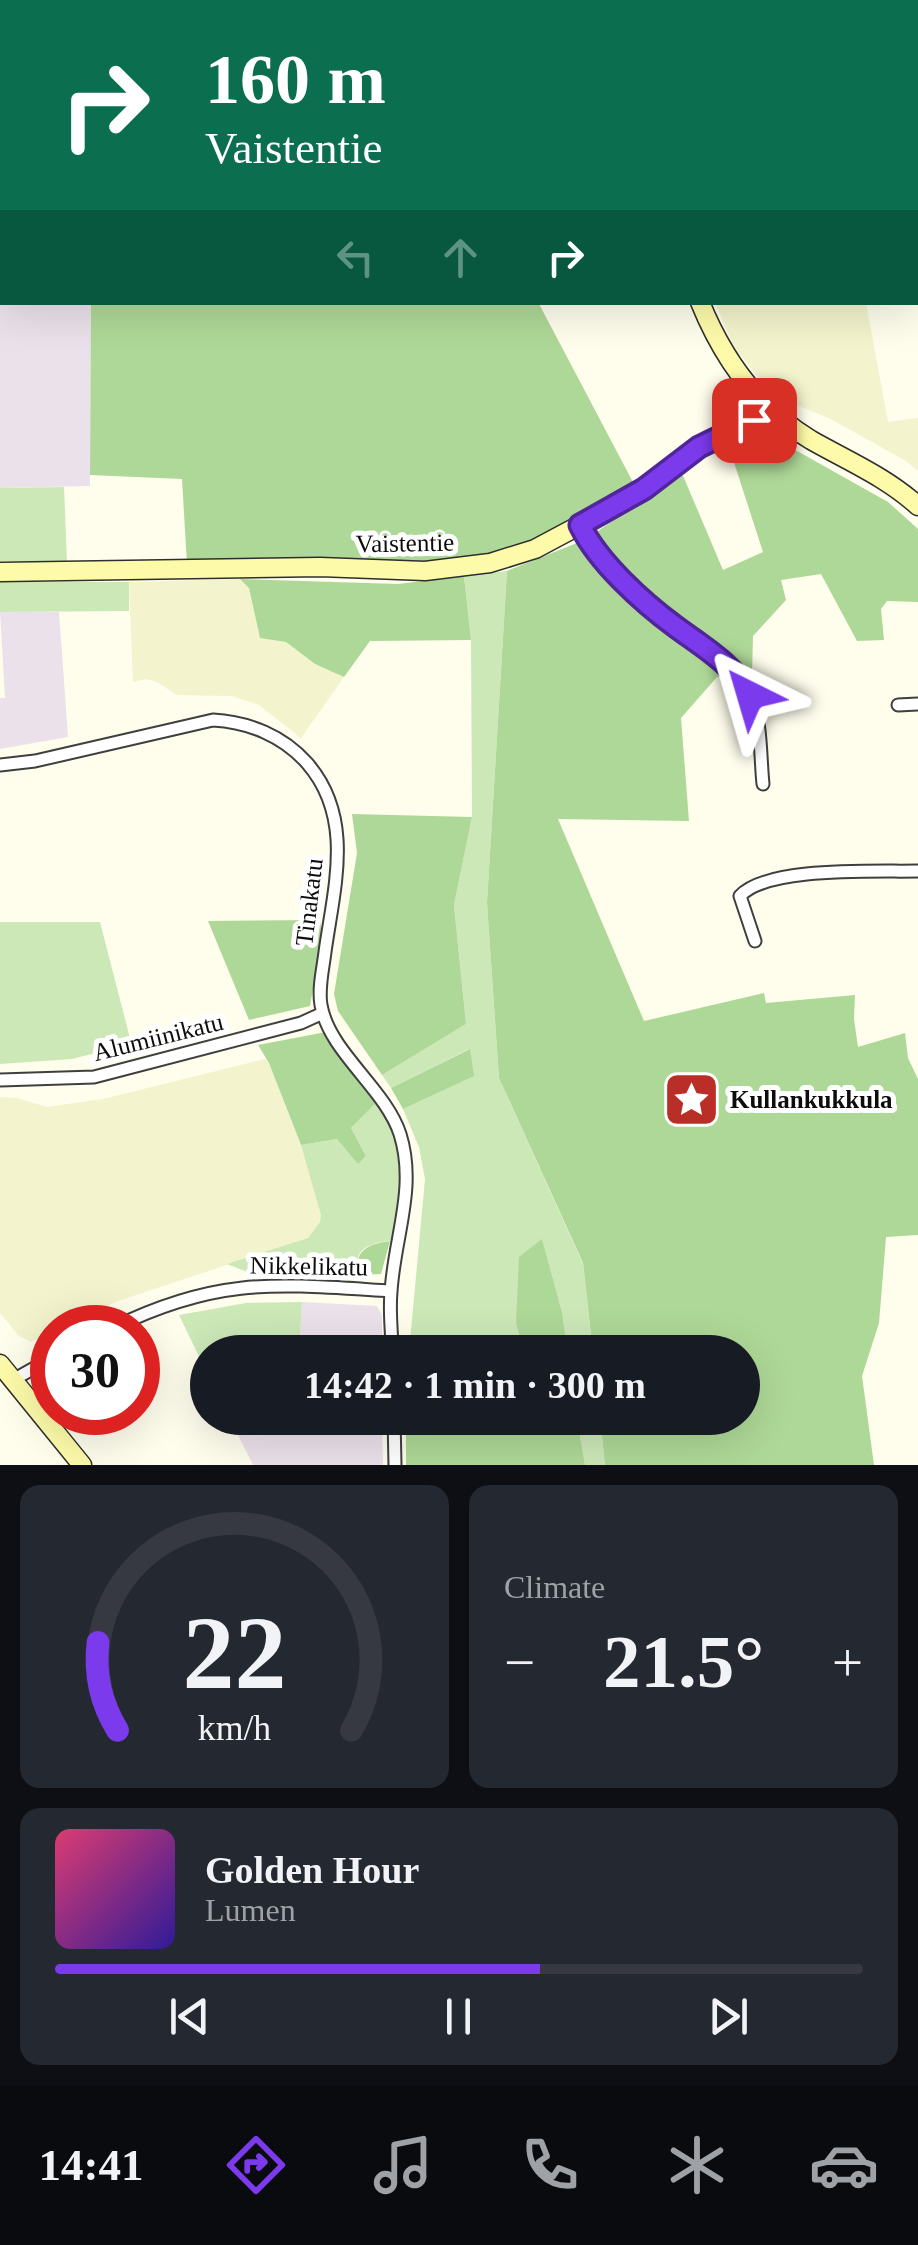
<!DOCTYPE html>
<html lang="en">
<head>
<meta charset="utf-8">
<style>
	body { margin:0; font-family:Georgia,serif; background:#242831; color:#f1f3f6; height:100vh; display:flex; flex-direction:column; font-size:38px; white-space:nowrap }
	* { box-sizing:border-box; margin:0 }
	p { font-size:32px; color:#9ea1a6 }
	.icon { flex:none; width:55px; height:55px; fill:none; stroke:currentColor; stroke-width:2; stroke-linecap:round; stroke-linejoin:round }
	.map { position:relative; height:1465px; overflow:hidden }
	.side { display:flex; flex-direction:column; gap:20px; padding:20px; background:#0d0f14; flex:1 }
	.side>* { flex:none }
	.top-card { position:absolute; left:0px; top:0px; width:920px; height:305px; box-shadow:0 10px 40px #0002; background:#0b6e4f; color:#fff; overflow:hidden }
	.speed { position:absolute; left:30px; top:1305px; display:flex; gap:20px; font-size:50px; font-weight:700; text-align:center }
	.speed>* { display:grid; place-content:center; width:130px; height:130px; border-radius:50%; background:#171b24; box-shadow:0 10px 40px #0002; line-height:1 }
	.speed .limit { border:15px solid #d22; background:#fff; color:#111 }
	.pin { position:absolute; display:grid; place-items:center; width:85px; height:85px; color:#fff; margin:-42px; border-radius:20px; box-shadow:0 5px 15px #0006 }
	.me { position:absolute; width:110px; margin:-55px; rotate:320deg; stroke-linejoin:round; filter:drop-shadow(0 0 8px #0008) }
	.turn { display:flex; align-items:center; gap:35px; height:210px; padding:0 40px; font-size:45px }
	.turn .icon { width:130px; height:130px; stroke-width:2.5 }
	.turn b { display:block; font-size:70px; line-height:85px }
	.lanes { display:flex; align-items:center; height:95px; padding:0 40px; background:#0003; justify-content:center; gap:50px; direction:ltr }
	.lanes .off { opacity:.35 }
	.big { font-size:75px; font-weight:800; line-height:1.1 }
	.side .widget { flex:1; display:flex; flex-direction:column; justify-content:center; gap:15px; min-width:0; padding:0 35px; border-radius:20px; background:#242831 }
	.side .dial { align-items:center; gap:0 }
	.dial svg { height:260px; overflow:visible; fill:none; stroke:#363941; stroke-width:7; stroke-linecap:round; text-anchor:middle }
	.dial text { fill:#f1f3f6; stroke:none }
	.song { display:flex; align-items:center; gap:30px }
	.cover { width:120px; height:120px; border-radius:15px; background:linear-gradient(135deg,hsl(340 70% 55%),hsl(250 70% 35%)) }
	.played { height:10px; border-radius:5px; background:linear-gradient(90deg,#7c3aed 60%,#363941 60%) }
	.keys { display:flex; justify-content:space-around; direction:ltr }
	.heat { display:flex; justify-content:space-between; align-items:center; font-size:55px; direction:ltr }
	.side .tiles { flex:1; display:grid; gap:20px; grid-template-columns:1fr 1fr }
	.widget:last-child { grid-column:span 2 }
	.trip { position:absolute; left:190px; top:1335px; width:570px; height:100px; border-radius:50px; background:#171b24; box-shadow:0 10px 40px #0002; font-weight:800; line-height:100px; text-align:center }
	.tab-bar { display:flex; height:160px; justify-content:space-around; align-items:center; background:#090b0e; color:#9ea1a6 }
	.tab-bar .icon { width:70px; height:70px }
	.tab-bar .current { color:#7c3aed }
	.tab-bar b { font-size:45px; color:#f1f3f6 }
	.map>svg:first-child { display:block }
	.industrial { fill:#ebe1eb }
	.farmland { fill:#f3f3cd }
	.green { fill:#cce8b7 }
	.forest { fill:#aed897 }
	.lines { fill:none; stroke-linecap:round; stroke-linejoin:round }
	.street-casing { stroke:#3f3f3f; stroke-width:15 }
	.secondary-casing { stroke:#2e2e2e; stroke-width:21 }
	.street { stroke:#fff; stroke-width:11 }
	.secondary { stroke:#fdfba9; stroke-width:18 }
	.route-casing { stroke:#51269a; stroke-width:25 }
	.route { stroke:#7c3aed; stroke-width:18 }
	.labels { text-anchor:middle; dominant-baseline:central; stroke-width:10; stroke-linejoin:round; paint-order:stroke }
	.street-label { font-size:25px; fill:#0c0c0c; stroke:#fff }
	.poi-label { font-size:25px; font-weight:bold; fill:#0c0c0c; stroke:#fff; text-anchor:start }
</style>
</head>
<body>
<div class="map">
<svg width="918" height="1465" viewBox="0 0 918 1465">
	<rect width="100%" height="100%" fill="#fffdec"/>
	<path class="industrial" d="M0,186l2,116 89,1 -1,183 -90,2z
		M0,612h59l9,125 -68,12v-51h5z
		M302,1302l75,4 5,9v37h-83z
		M254,1418h128l1,47h-130l-19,-38z"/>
	<path class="farmland" d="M0,0h92l-90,2v184z
		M715,303h151l22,119 30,-4v53l-12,-10 -77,-43 -56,-22 -39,-49z
		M240,579l9,8 11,51 26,4 29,22 29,13 -43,61 -42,-33 -27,-9 -55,-1 -20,-13 -11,-3 -13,3 -4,-100z
		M265,1059l4,3 38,100 14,53 -1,7 -12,16 -190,63 -57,26 -9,1v4l-21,10 -12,-6 -19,-23v-216l17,1 30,9 56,-8z"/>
	<path class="green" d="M64,487l3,74h-67v-73z
		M507,571l-20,332 12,175 84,186 10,88h-25l-6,-40 -20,-72 -26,84 8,28h-115l16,-173 -6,-32 -16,-38 70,-33 -4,-27 -78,39 -9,-13 84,-51 -12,-119 18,-88 -1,-177 -7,-64z
		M0,582h129v29l-129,1z
		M0,922h100l33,128 -18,-2 -43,11 -72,5z
		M377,1102c30,45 25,87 16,138 -35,6 -36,9 -39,44l-82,-2 -45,-18 81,-26 12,-16 1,-7 -20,-70 36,-6 21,24 8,-7 -15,-28z
		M302,1302l-3,50h-91l-1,21 -28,-58 67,-12z
		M577,1418h23l5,47h-20z"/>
	<path class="forest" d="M92,0h308l1,2h-309z
		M538,302l97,184 -115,61 -60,15 -273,2 -5,-85 -92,-4 1,-172z
		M756,428l132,74 30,27v73l-31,-1 -6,8 3,31 -27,1 -36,-67 -40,6 5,20 -33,36 -1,40 -35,1 -36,41 8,103 -131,-2 86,202 120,-28 2,10 89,-8 -1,24 4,28 47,-14 3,25 10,21v156l-32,2 -7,86 -17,53 12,89h-269l-5,-47h142v-66h-149l-10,-89 -84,-185 -12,-175 20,-332 80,-32 94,-68 42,99 40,-18 -34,-105z
		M464,576l7,64 -101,1 -26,36 -29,-13 -29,-22 -26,-4 -11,-50 -9,-9 158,5z
		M352,814l120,3 -18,88 12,119 -84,51 -44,-64 -4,-17 23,-141z
		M320,920l2,17 -12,69 -61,14 -41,-99z
		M326,1032l51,70 -26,26 15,28 -8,8 -21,-25 -36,6 -32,-82 -11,-18z
		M470,1049l4,27 -71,33 -12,-21z
		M542,1239l20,73 6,40h-44l-8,-28 3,-67z
		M390,1241l-9,33 -26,1c2,-25 10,-30 35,-34z
		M406,1418h171l8,47h-179z"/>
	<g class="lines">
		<defs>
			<path id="street" d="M580,525c19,39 60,75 94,101 27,20 58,37 75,67 13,25 11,63 14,91
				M898,705l20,-1
				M0,765l35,-4 178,-41c36,2 70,16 94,43 48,55 27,124 18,189 -2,17 -7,36 -4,53 8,47 64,83 79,129 17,54 -6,104 -9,158 -2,20 1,40 1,60
				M755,941l-15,-45c27,-30 137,-24 178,-25
				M0,1080l94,-3 207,-54 22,-10
				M113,1328c106,-52 165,-44 277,-37
				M13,1380l39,-22
				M394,1418l1,47"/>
			<path id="secondary" d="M548,0l2,2
				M700,302c23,57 58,106 111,138 37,21 75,37 107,66
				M0,572l320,-5 105,4 65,-8 45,-14 45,-24 63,-36 56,-42 47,-21 23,-18
				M0,1364l82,101"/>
		</defs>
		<use href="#street" class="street-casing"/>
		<use href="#secondary" class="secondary-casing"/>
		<use href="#street" class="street"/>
		<use href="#secondary" class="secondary"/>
	</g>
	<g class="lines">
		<defs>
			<path id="route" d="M750,695c-17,-31 -47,-48 -74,-68 -34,-25 -78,-65 -96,-102l64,-36 55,-42 55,-27"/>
		</defs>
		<use href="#route" class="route-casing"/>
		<use href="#route" class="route"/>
	</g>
	<defs>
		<symbol id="sight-square" viewBox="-11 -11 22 22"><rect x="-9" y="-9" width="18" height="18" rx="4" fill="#b92f28" stroke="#fff"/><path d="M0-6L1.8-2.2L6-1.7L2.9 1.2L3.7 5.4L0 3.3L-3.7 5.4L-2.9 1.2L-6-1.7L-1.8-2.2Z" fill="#fff"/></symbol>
	</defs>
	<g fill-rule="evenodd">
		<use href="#sight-square" x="660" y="1068" width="63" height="63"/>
	</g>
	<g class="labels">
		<g class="street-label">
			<text transform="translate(405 543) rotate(-1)">Vaistentie</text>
			<text transform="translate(309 902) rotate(-83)">Tinakatu</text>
			<text transform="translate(158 1037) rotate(-14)">Alumiinikatu</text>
			<text transform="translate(309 1266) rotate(1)">Nikkelikatu</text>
		</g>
		<g class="poi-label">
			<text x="730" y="1099">Kullankukkula</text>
		</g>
	</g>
</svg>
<div class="speed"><div class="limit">30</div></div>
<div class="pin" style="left:754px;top:420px;background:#d93025"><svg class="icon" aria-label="arrive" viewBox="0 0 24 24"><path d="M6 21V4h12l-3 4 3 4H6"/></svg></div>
<svg class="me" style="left:750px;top:695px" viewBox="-20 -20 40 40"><path d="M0-17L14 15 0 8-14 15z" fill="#7c3aed" stroke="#fff" stroke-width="4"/></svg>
<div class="trip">14:42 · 1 min · 300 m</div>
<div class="top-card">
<div class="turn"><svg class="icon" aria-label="right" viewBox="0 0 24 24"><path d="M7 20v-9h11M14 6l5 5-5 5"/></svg><div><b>160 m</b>Vaistentie</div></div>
<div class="lanes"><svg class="icon off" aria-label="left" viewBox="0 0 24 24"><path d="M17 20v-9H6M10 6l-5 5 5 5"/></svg><svg class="icon off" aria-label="ahead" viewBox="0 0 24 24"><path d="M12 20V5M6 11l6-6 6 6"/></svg><svg class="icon" aria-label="right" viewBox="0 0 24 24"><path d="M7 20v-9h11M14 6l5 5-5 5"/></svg></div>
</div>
</div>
<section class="side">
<div class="tiles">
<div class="widget dial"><svg viewBox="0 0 100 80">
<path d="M14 69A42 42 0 1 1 86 69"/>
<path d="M14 69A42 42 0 0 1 8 42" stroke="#7c3aed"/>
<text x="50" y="56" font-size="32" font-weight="700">22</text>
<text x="50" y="72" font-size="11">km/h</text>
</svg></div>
<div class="widget"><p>Climate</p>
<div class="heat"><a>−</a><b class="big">21.5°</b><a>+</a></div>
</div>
<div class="widget">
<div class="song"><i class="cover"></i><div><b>Golden Hour</b><p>Lumen</p></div></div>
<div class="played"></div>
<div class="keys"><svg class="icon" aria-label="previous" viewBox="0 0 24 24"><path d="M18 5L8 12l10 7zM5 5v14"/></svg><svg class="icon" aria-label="pause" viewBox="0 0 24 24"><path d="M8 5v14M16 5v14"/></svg><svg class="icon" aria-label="next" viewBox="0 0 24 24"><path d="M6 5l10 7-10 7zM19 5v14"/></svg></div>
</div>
</div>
</section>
<nav class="tab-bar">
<b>14:41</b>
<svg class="icon current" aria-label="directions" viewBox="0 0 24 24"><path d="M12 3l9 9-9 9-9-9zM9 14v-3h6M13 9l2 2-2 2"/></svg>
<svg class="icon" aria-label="music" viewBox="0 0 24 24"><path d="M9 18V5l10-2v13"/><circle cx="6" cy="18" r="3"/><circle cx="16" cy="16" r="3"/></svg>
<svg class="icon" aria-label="phone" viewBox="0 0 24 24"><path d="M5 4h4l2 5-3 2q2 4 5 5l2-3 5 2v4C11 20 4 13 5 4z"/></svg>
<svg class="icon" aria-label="climate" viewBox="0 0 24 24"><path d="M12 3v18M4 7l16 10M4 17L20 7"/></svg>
<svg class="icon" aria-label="car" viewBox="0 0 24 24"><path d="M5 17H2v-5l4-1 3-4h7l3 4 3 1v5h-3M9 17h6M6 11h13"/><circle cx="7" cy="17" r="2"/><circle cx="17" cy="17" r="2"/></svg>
</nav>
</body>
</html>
